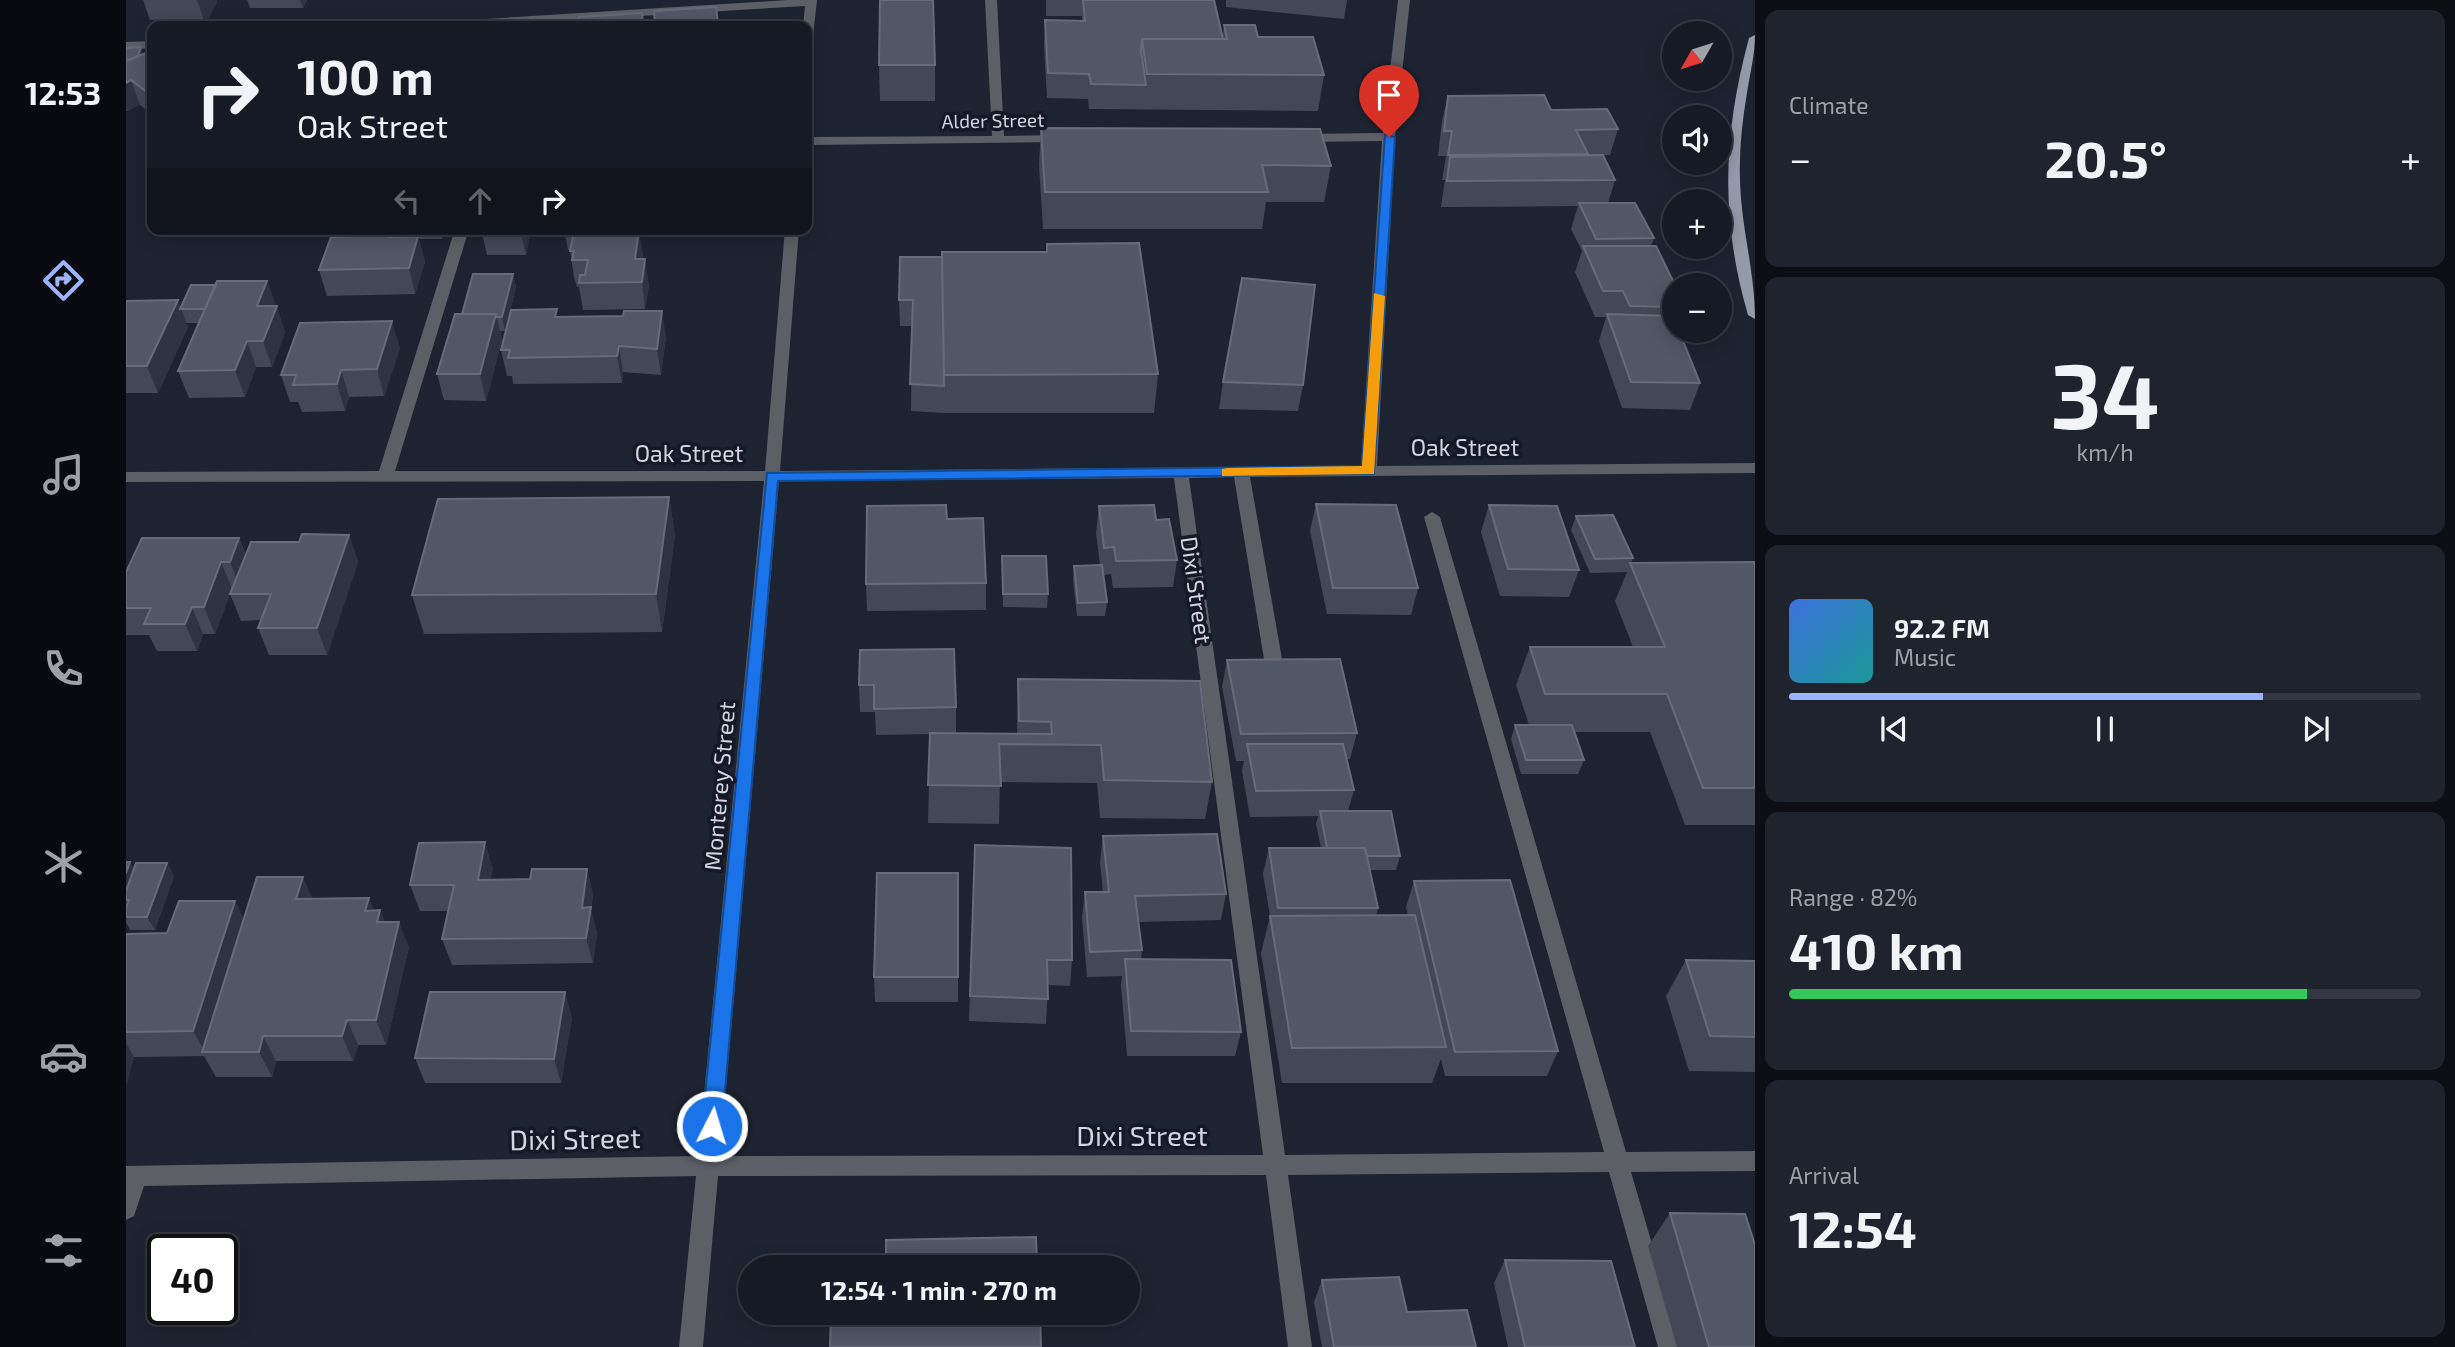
<!DOCTYPE html>
<html lang="en">
<head>
<meta charset="utf-8">
<style>
	body { margin:0; font-family:"Exo 2",sans-serif; background:#1f232d; color:#f1f3f6; height:100vh; display:flex; flex-direction:column; font-size:26px; white-space:nowrap }
	* { box-sizing:border-box; margin:0 }
	p { font-size:23px; color:#9ea1a7 }
	.icon { flex:none; width:38px; height:38px; fill:none; stroke:currentColor; stroke-width:2; stroke-linecap:round; stroke-linejoin:round }
	.map { position:relative; flex:1; overflow:hidden }
	.sheet { display:flex; flex-direction:column; gap:10px; padding:10px; background:#0c0e14; width:700px }
	.sheet>* { flex:none }
	.hud { position:absolute; left:21px; top:21px; width:665px; height:214px; border-radius:14px; box-shadow:0 4px 18px #0003,0 0 0 2px #353842; background:#161a25; color:#f1f3f6; overflow:hidden }
	.needle { width:46px; rotate:231deg }
	.buttons { position:absolute; left:1536px; top:21px; display:grid; gap:14px }
	.buttons a { display:grid; place-items:center; width:70px; height:70px; border-radius:50%; background:#161a25; box-shadow:0 4px 18px #0003,0 0 0 2px #353842; font-size:35px }
	.speed { position:absolute; left:21px; top:1234px; display:flex; gap:14px; font-size:35px; font-weight:700; text-align:center }
	.speed>* { display:grid; place-content:center; width:91px; height:91px; border-radius:50%; background:#161a25; box-shadow:0 4px 18px #0003,0 0 0 2px #353842; line-height:1 }
	.speed .limit { border:4px solid #111; border-radius:10px; background:#fff; color:#111 }
	.pin { position:absolute; display:grid; place-items:center; width:60px; height:60px; color:#fff; margin:-72px -30px; border-radius:50% 50% 50% 0; rotate:-45deg; box-shadow:0 0 7px #0007 }
	.pin .icon { rotate:45deg }
	.me { position:absolute; width:77px; margin:-38px; rotate:5deg; stroke-linejoin:round; filter:drop-shadow(0 0 5px #0008) }
	.turn { display:flex; align-items:center; gap:24px; height:147px; padding:0 35px; font-size:32px }
	.turn .icon { width:91px; height:91px; stroke-width:2.5 }
	.turn b { display:block; font-size:49px; line-height:60px }
	.lanes { display:flex; align-items:center; height:66px; padding:0 35px; background:#0003; justify-content:center; gap:35px; direction:ltr }
	.lanes .off { opacity:.35 }
	.big { font-size:52px; font-weight:700; line-height:1.1 }
	.sheet .card { flex:1; display:flex; flex-direction:column; justify-content:center; gap:10px; min-width:0; padding:0 24px; border-radius:14px; background:#1f232d }
	.sheet .dial { align-items:center; gap:0 }
	.dial b { font-size:91px; line-height:1 }
	.song { display:flex; align-items:center; gap:21px }
	.cover { width:84px; height:84px; border-radius:10px; background:linear-gradient(135deg,hsl(220 70% 55%),hsl(180 70% 35%)) }
	.played { height:7px; border-radius:4px; background:linear-gradient(90deg,#9bb4fd 75%,#353842 75%) }
	.keys { display:flex; justify-content:space-around; direction:ltr }
	.heat { display:flex; justify-content:space-between; align-items:center; font-size:38px; direction:ltr }
	.charge { height:10px; border-radius:5px; background:linear-gradient(90deg,#34c759 82%,#353842 0) }
	.trip { position:absolute; left:612px; top:1255px; width:402px; height:70px; border-radius:35px; background:#161a25; box-shadow:0 4px 18px #0003,0 0 0 2px #353842; font-weight:700; line-height:70px; text-align:center }
	main { display:flex; flex:1; min-height:0 }
	.dock { display:flex; flex-direction:column; width:126px; justify-content:space-around; align-items:center; background:#090a0f; color:#9ea1a7 }
	.dock .icon { width:49px; height:49px }
	.dock .selected { color:#9bb4fd }
	.dock b { font-size:32px; color:#f1f3f6 }
	.map>svg:first-child { display:block }
	.lines { fill:none; stroke-linecap:round; stroke-linejoin:round }
	.minor { fill:#5c5f66; fill-rule:evenodd }
	.major { fill:#949aaa; fill-rule:evenodd }
	.wall { fill:#434857 }
	.shaded-wall { fill:#2e3342 }
	.building { fill:#525766; stroke:#666b79; stroke-width:2 }
	.route { fill:#1a73e8; stroke:#114b97; stroke-width:2 }
	.slow { fill:#f59e0b }
	.labels { text-anchor:middle; dominant-baseline:central; stroke-width:7; stroke-linejoin:round; paint-order:stroke }
	.far-street-label { font-size:19px; fill:#d2d5df; stroke:#151927 }
	.street-label { font-size:23px; fill:#d2d5df; stroke:#151927 }
	.near-street-label { font-size:28px; fill:#d2d5df; stroke:#151927 }
</style>
</head>
<body>
<main>
<nav class="dock">
<b>12:53</b>
<svg class="icon selected" aria-label="directions" viewBox="0 0 24 24"><path d="M12 3l9 9-9 9-9-9zM9 14v-3h6M13 9l2 2-2 2"/></svg>
<svg class="icon" aria-label="music" viewBox="0 0 24 24"><path d="M9 18V5l10-2v13"/><circle cx="6" cy="18" r="3"/><circle cx="16" cy="16" r="3"/></svg>
<svg class="icon" aria-label="phone" viewBox="0 0 24 24"><path d="M5 4h4l2 5-3 2q2 4 5 5l2-3 5 2v4C11 20 4 13 5 4z"/></svg>
<svg class="icon" aria-label="climate" viewBox="0 0 24 24"><path d="M12 3v18M4 7l16 10M4 17L20 7"/></svg>
<svg class="icon" aria-label="car" viewBox="0 0 24 24"><path d="M5 17H2v-5l4-1 3-4h7l3 4 3 1v5h-3M9 17h6M6 11h13"/><circle cx="7" cy="17" r="2"/><circle cx="17" cy="17" r="2"/></svg>
<svg class="icon" aria-label="filters" viewBox="0 0 24 24"><path d="M4 7h16M4 17h16"/><circle cx="9" cy="7" r="2"/><circle cx="15" cy="17" r="2"/></svg>
</nav>
<div class="map">
<svg width="1629" height="1347" viewBox="0 0 1629 1347">
	<rect width="100%" height="100%" fill="#1e2331"/>
	<g class="lines">
		<path class="minor" d="M662,0h29l-6,55h-4v-29h-4l2,-20 -331,20h-58l6,-3z
			M859,0h12l7,136 60,-1 4,1v6l-261,3v-8l185,-1z
			M1272,0h12l-15,137 -18,329 378,-3v10l-505,4 32,182 -9,6 -9,-6 -30,-182 -45,1 96,677 319,-3 -180,-635 8,-5 8,5 186,635 129,-1v20l-124,1 51,175h-24l-49,-175 -321,3 24,172h-24l-22,-172 -548,1 -15,171h-24l17,-171 -552,10 -10,30 -8,4v-54l572,-10 66,-675 -638,1v-10l253,-1 76,-242h14l-74,242h370l20,-242h14l-19,242 581,-5 21,-325 -84,1 -6,-4 6,-4 85,-1zM1048,478l89,677 -543,1 59,-675z
			M26,41v7l-26,2v-8z"/>
		<path class="major" d="M1629,35c0,20 -5,38 -8,58 -5,29 -8,58 -7,87 1,47 15,92 15,139l-7,-4c-28,-96 -25,-181 1,-277z"/>
	</g>
	<path class="wall" d="M17,0h73l1,2 -12,22h-37l-2,-5 -16,1z
		M121,0h60l-4,8h-53z
		M920,0h168l9,36 1,-11 34,12 66,38 -6,36 -229,-2 -1,-10 -41,-1 -3,-53 1,-25h37v-4h-36z
		M1100,0h121l-3,19 -118,-12z
		M590,7l2,19h-63z
		M0,48l18,6 8,5v56l-12,-10 -13,6h-1z
		M753,65h56v36h-55z
		M1322,96l103,14 67,19 -8,26h-23l28,25 -7,23 46,35 -3,8 24,39v46l25,52 -10,27 -68,-2 -23,-67 7,-24h-11l-20,-45 7,-21 -11,-22 7,-23 -137,1 4,-27h-3l4,-24h-8l4,-35z
		M915,128l290,38 -7,36h-58l-4,27h-219l-4,-64z
		M275,229h44l-3,10h-23l6,23 -10,32 -88,2 -8,-26 36,-34 37,-4 1,5 10,-1z
		M355,229h50l-5,26h-39z
		M438,229h72l13,56 -4,24 -62,1 -4,-23h-2l-3,-10 -4,-27h-2z
		M921,244l111,130 -4,39h-210l-33,-2 1,-85h-12l-1,-26 43,-43 104,-5z
		M387,274l3,13 -11,44h-5l2,9 -16,61 -42,-1 -7,-26 25,-60z
		M141,281l18,51 -13,35h-16l-11,30 -56,1 -11,-27 21,-48h-13l2,4 -30,66h-32v-92l55,7 35,-23z
		M432,317l108,20 -5,38 -38,-3 -1,11 -109,1 -1,-8h-5l-6,-26z
		M274,348l-16,48 -35,1 -4,14 -43,1 -4,-10h-8l-9,-27z
		M1097,382l80,3 -5,26 -79,-2z
		M543,497l6,39 -13,96 -238,2 -12,-39z
		M1190,504l102,84 -7,27 -84,-1 -17,-83z
		M1363,505l90,65 -10,27 -69,-1 -19,-64z
		M973,506l57,14 21,40 -4,27 -60,1 -2,-14 -8,1 4,27 -2,14h-28l-4,-36 1,-14 26,-1 -4,-32z
		M1450,516l57,42 -2,5 124,-1v263h-70l-35,-93h-76l10,28 -6,14h-57l-10,-35 4,-14h14l-13,-40 14,-38h103l-18,-46 12,-29 -37,1 -19,-43z
		M821,519l39,64v27l-119,1 -1,-27z
		M223,535l9,27 -31,93h-58l-11,-27 3,-8 -20,1 -11,-27 -15,40h-12l-6,17h-40l-8,-16h-23v-63l113,-34 7,17 53,-13z
		M876,556l46,38 -1,14 -44,-1z
		M734,650l96,57v26h61l1,-54 194,103 -7,37 -105,-1 -3,-35 -97,-1 -1,42 -71,-1 2,-89 -54,1 -1,-23h-15l-1,-27z
		M1101,660l130,73 -7,26h-3l7,31 -6,21 52,45 -4,14h-26l8,38 -2,7h32l-2,-8 8,-26 144,170 -11,25h-102l-4,-17 -9,24h-150l-21,-130 9,-37 -7,-42 6,-26h52l-5,-24 2,-8 -68,1 -8,-46 2,-10h-8l-14,-74z
		M977,836l123,58 -5,26 -82,2 3,28 -1,9 100,73 -6,24h-108l-6,-71 1,-9 -35,1 -5,-59 3,-26h18l-3,-30z
		M849,845l97,115 -2,26 -22,-1 -2,39 -77,-3z
		M0,862l8,7 33,-6 7,13 -19,54h-25l-4,-8z
		M367,868l-3,12 40,-1 57,-10 6,26 -2,15 6,23 -4,30 -141,2 -10,-26 6,-28h-28l-10,-26z
		M187,899l61,12 35,36 -23,98h-28l-5,16h-77l-4,16h-56l-12,-21 -70,1 -8,27v-150l41,-1 77,-15z
		M1560,960l69,1v111l-66,-1 -23,-75z
		M748,977h84v25h-83z
		M446,1017l-11,66h-136l-10,-25z
		M1544,1213l85,134h-78l-29,-101z
		M1379,1260l130,87h-127l-14,-64z
		M1196,1280l85,32 69,35h-154l-8,-45z"/>
	<path class="shaded-wall" d="M71,0h19l1,2 -12,22z
		M174,0h7l-4,8z
		M15,47l4,13 -10,4z
		M5,80l9,25 -13,6 -1,-3v-25z
		M314,229h5l-3,10z
		M394,229h11l-5,26z
		M508,229h2l2,12 1,-11 4,26 -4,26 -4,-23z
		M292,236l7,26 -10,32 -6,-26z
		M519,259l4,26 -4,24 -3,-27z
		M387,274l3,13 -11,44 -3,-14z
		M141,281l9,26 -19,-1z
		M52,300l10,27 -30,66 -11,-27z
		M151,306l8,26 -13,35 -9,-26z
		M536,311l4,26 -5,38 -4,-26z
		M370,314l6,26 -16,61 -6,-27z
		M266,321l8,27 -16,48 -7,-27z
		M121,341l9,26 -11,30 -10,-27z
		M493,346l4,26 -1,11 -5,-27z
		M215,370l8,27 -4,14 -8,-27z
		M543,497l6,39 -13,96 -6,-38z
		M223,535l9,27 -31,93 -10,-27z
		M113,538l10,27 -8,24 -11,-27z
		M95,562l11,27 -17,45 -11,-27z
		M66,607l11,27 -6,17 -12,-27z
		M359,842l8,26 -7,38 -8,-26z
		M4,862l8,13 -12,25v-27z
		M41,863l7,13 -19,54 -8,-13z
		M461,869l6,26 -2,15 6,23 -4,30 -7,-25 -4,-30z
		M177,877l11,25 -18,-3z
		M243,898l9,22 2,-10 11,26 -26,-25z
		M109,901l13,26 -43,125 -12,-21z
		M273,922l10,25 -23,98 -10,-25z
		M439,992l7,25 -11,66 -7,-24z
		M221,1020l11,25 -5,16 -11,-25z
		M137,1036l13,25 -4,16 -13,-25z
		M0,1043l8,14 -7,27 -1,-1z"/>
	<path class="building" d="M754,0h53l2,65h-56z
		M957,0h131l9,39h-81l-1,11 5,35 -55,-1 -2,-10 -41,-1 -3,-53 40,1z
		M590,7l2,16 -63,3 -1,-15z
		M516,13l1,13h-64v-9z
		M415,20v6h-63v-2z
		M340,25v1h-24z
		M1098,25h31l3,12h55l11,38 -177,-1 -5,-35h85z
		M15,47l-3,9 -12,5v-13z
		M20,53l6,6v37l-21,-16 -5,3v-22z
		M1418,95l7,15 56,-1 11,20 -42,1 12,24 -140,1 4,-24h-8l4,-35z
		M915,128l279,1 11,37 -69,-1 6,27h-223z
		M1477,155l12,25 -168,1 3,-24z
		M1453,203h56l19,35 -58,1z
		M453,229h55l-1,2 6,-1 -4,29h10l-3,23 -63,1 1,-8h5l3,-15h-16l2,-9h-4l4,-19h4z
		M231,232h35l-2,5 28,-1 -9,32 -90,2 12,-33 24,-1z
		M1013,243l19,131 -214,1 -2,-123h105v-8z
		M1457,246h73l19,39v22l-45,-1 -7,-15h-20z
		M774,257h42l2,129 -34,-2 3,-84h-14z
		M347,274h40l-11,43h-5l-1,-3h-34z
		M1116,278l73,7 -12,100 -80,-3z
		M91,281h50l-10,25h20l-14,35h-16l-12,29 -57,1z
		M65,285h25l-11,24h-25z
		M52,300l-31,66h-21v-65z
		M431,309l-2,8 68,-1 1,-5h38l-5,38 -38,-3 -2,10 -109,2 2,-8h-9l10,-40z
		M329,314h41l-16,60h-43z
		M1481,314l66,2 2,3v12h4l21,52 -69,-1z
		M266,321l-15,48 -36,1 -4,14 -44,1 3,-10h-15l19,-52z
		M543,497l-13,97 -244,1 26,-96z
		M1190,504l80,1 22,83h-85z
		M820,505l1,14 36,-1 3,65 -120,1 1,-78z
		M1028,505l2,15 13,-1 8,41 -61,1 -2,-14 -10,1 -5,-42z
		M1363,505l68,1 22,64 -71,-1z
		M1487,515l20,43 -38,1 -19,-43z
		M176,534l47,1 -32,93h-59l13,-34h-41l21,-52h48z
		M16,538h97l-9,24h-9l-17,45h-12l-7,17h-41l7,-16h-25v-36z
		M876,556h44l2,38h-45z
		M1629,562v226h-52l-36,-94h-122l-15,-47h135l-35,-84z
		M976,565l5,37 -29,1 -4,-37z
		M828,649l2,58 -82,2v-24h-15l1,-35z
		M1214,659l17,74 -116,1 -14,-74z
		M892,679l182,2 12,101 -108,-2 -3,-35 -102,-1 2,42 -73,-1 2,-52 122,1 -1,-12 -32,-1z
		M1389,725h57l12,35h-58z
		M1121,744h96l11,46 -98,1z
		M1194,811h71l9,45h-33l-2,-8h-38z
		M1091,834l9,60 -91,2 7,54 -52,2 -5,-60h24l-6,-56z
		M359,842l-7,38 52,-1 2,-10h55l-5,39 9,-1 -5,31 -144,1 12,-54h-44l9,-42z
		M849,845l96,3 1,112h-25l1,39 -78,-3z
		M1143,848h96l13,60h-100z
		M0,862h4l-4,11z
		M10,863h31l-20,54h-21v-9l3,-8h-3v-9z
		M751,873h81v104h-84z
		M131,877h46l-7,22 73,-1 -4,13 15,-1 -3,12h22l-23,98h-29l-5,16h-79l-4,16h-57z
		M1384,880l48,171 -103,1 -41,-171z
		M53,901h56l-42,130 -67,1v-98l41,-1z
		M1289,915l31,132 -154,1 -22,-132z
		M999,959l106,1 10,72 -110,-1z
		M1560,960l69,1v76l-45,-1z
		M304,992h135l-11,67 -139,-1z
		M1544,1213l75,1 10,31v102h-46z
		M910,1237l1,30h-181v-3l30,-1v-23z
		M1379,1260l106,1 24,86h-110z
		M1273,1277l8,35 60,-2 9,37h-142l-12,-67z
		M705,1312h209l1,35h-211z"/>
	<path class="route" d="M1259,135l10,2 -21,337 -596,7 -56,645 -3,6 -7,3 -7,-3 -3,-6 65,-653 595,-7z"/>
	<path class="slow" d="M1248,293l11,3 -11,178 -152,2v-7l5,-1 135,-2z"/>
	<g class="labels">
		<g class="far-street-label">
			<text transform="translate(867 120) rotate(-1)">Alder Street</text>
		</g>
		<g class="street-label">
			<text x="1339" y="447">Oak Street</text>
			<text x="563" y="453">Oak Street</text>
			<text transform="translate(1071 590) rotate(82)">Dixi Street</text>
			<text transform="translate(593 786) rotate(-85)">Monterey Street</text>
		</g>
		<g class="near-street-label">
			<text x="1016" y="1135">Dixi Street</text>
			<text transform="translate(449 1138) rotate(-1)">Dixi Street</text>
		</g>
	</g>
</svg>
<div class="buttons">
<a><svg class="needle" viewBox="-14 -14 28 28"><path d="M0-13l5 13h-10z" fill="#e53935"/><path d="M0 13l5-13h-10z" fill="#9ea1a7"/></svg></a>
<a><svg class="icon" aria-label="sound" viewBox="0 0 24 24"><path d="M4 9h4l5-4v14l-5-4H4zM17 9q2 3 0 6"/></svg></a>
<a>+</a>
<a>−</a>
</div>
<div class="speed"><div class="limit">40</div></div>
<div class="pin" style="left:1263px;top:137px;background:#d93025"><svg class="icon" aria-label="arrive" viewBox="0 0 24 24"><path d="M6 21V4h12l-3 4 3 4H6"/></svg></div>
<svg class="me" style="left:586px;top:1126px" viewBox="-20 -20 40 40"><circle r="17" fill="#1a73e8" stroke="#fff" stroke-width="3"/><path d="M0-11L8 9 0 5-8 9z" fill="#fff"/></svg>
<div class="trip">12:54 · 1 min · 270 m</div>
<div class="hud">
<div class="turn"><svg class="icon" aria-label="right" viewBox="0 0 24 24"><path d="M7 20v-9h11M14 6l5 5-5 5"/></svg><div><b>100 m</b>Oak Street</div></div>
<div class="lanes"><svg class="icon off" aria-label="left" viewBox="0 0 24 24"><path d="M17 20v-9H6M10 6l-5 5 5 5"/></svg><svg class="icon off" aria-label="ahead" viewBox="0 0 24 24"><path d="M12 20V5M6 11l6-6 6 6"/></svg><svg class="icon" aria-label="right" viewBox="0 0 24 24"><path d="M7 20v-9h11M14 6l5 5-5 5"/></svg></div>
</div>
</div>
<section class="sheet">
<div class="card"><p>Climate</p>
<div class="heat"><a>−</a><b class="big">20.5°</b><a>+</a></div>
</div>
<div class="card dial"><b>34</b><p>km/h</p></div>
<div class="card">
<div class="song"><i class="cover"></i><div><b>92.2 FM</b><p>Music</p></div></div>
<div class="played"></div>
<div class="keys"><svg class="icon" aria-label="previous" viewBox="0 0 24 24"><path d="M18 5L8 12l10 7zM5 5v14"/></svg><svg class="icon" aria-label="pause" viewBox="0 0 24 24"><path d="M8 5v14M16 5v14"/></svg><svg class="icon" aria-label="next" viewBox="0 0 24 24"><path d="M6 5l10 7-10 7zM19 5v14"/></svg></div>
</div>
<div class="card"><p>Range · 82%</p><b class="big">410 km</b><div class="charge"></div></div>
<div class="card"><p>Arrival</p><b class="big">12:54</b></div>
</section>
</main>
</body>
</html>
